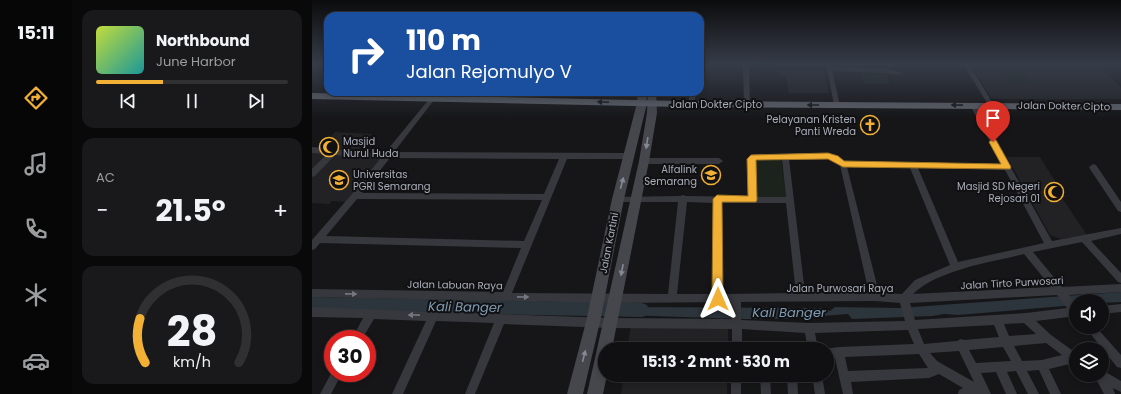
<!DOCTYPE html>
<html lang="id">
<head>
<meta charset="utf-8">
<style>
	body { margin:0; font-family:Poppins,sans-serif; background:#19191b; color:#f1f3f6; height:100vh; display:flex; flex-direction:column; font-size:15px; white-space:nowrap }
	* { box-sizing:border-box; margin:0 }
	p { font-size:13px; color:#9c9d9f }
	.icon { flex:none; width:22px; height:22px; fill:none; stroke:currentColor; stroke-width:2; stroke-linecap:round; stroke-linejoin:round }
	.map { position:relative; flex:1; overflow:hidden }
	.side { display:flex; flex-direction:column; gap:10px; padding:10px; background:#09090a; width:240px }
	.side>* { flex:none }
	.guide { position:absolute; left:12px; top:12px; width:380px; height:84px; border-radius:12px; box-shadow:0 2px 6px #0003,0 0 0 1px #303032; background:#1a4fa0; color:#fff; overflow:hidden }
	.fabs { position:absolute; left:757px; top:294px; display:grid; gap:8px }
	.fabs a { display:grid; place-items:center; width:40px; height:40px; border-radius:50%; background:#101012; box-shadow:0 2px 6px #0003,0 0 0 1px #303032; font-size:20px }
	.speed { position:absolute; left:12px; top:330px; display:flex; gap:8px; font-size:20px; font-weight:700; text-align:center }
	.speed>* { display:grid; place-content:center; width:52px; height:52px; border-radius:50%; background:#101012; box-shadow:0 2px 6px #0003,0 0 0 1px #303032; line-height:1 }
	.speed .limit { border:6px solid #d22; background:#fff; color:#111 }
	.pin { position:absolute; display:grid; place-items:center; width:34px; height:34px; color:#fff; margin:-41px -17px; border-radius:50% 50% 50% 0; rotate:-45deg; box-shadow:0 0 4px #0007 }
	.pin .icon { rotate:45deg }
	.me { position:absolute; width:44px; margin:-22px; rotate:0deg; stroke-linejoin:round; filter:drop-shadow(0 0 3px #0008) }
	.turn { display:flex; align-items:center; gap:14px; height:84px; padding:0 16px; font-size:18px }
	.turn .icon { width:52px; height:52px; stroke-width:2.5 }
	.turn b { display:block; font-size:28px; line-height:34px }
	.big { font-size:30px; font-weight:700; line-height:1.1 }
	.side .widget { flex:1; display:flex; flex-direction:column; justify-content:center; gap:6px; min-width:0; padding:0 14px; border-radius:12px; background:#19191b }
	.side .dial { align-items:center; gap:0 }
	.dial svg { height:104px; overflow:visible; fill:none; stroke:#303032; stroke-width:7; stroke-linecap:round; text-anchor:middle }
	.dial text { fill:#f1f3f6; stroke:none }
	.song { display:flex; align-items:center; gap:12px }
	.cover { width:48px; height:48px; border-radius:6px; background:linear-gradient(135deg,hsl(70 70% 55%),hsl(180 70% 35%)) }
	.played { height:4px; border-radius:2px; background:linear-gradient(90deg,#f2b134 35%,#303032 35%) }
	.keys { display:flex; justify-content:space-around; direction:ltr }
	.heat { display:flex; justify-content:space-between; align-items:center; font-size:22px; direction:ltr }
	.trip { position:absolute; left:286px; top:342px; width:236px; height:40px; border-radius:20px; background:#101012; box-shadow:0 2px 6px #0003,0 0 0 1px #303032; font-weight:700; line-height:40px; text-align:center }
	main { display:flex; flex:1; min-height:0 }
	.menu { display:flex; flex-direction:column; width:72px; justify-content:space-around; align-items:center; background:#060607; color:#9c9d9f }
	.menu .icon { width:28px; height:28px }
	.menu .active { color:#f2b134 }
	.menu b { font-size:18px; color:#f1f3f6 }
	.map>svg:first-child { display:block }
	.built { fill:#222225 }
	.green { fill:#1c231d }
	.water { fill:#2c353c }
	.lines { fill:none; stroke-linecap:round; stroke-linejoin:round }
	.river { fill:#2c353c; fill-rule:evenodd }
	.minor { fill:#37383d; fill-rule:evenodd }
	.secondary { fill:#45474d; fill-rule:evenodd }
	.trunk { fill:#5b5e65; fill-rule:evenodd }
	.oneway { fill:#18191b }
	.oneway2 { fill:#858993 }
	.oneway3 { fill:#757881 }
	.route { fill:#f2b134; stroke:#9d7322 }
	.labels { text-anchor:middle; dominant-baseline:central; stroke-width:4; stroke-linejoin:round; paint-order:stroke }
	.street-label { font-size:10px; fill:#a8adb8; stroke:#111113 }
	.poi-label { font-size:10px; fill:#a8adb8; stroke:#111113; text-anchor:end }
	.near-water-label { font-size:13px; font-style:italic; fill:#7f9bb3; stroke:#111113 }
</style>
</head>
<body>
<main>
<nav class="menu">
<b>15:11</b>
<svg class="icon active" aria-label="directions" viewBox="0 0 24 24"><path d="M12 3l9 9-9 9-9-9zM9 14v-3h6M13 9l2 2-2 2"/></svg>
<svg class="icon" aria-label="music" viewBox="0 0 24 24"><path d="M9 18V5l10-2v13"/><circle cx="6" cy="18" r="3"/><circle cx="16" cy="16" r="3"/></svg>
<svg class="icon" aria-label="phone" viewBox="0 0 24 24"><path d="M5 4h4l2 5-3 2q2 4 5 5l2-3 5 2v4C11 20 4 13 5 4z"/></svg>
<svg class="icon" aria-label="climate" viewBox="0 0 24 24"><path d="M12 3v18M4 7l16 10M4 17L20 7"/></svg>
<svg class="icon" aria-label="car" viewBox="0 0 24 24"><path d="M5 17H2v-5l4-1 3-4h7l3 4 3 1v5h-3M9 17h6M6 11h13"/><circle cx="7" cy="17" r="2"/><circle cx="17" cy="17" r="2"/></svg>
</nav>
<section class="side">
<div class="widget">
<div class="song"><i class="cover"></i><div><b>Northbound</b><p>June Harbor</p></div></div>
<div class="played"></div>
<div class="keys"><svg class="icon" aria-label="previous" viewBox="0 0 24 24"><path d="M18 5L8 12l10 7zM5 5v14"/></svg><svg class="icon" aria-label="pause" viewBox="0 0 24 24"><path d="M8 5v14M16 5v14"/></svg><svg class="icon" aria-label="next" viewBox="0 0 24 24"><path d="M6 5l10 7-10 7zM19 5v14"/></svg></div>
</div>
<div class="widget"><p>AC</p>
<div class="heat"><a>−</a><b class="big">21.5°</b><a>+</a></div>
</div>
<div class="widget dial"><svg viewBox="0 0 100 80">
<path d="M14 69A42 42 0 1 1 86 69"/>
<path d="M14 69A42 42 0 0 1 10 35" stroke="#f2b134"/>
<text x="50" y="56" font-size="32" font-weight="700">28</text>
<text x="50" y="72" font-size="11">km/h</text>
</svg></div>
</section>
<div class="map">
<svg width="809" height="394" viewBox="0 0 809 394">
	<rect width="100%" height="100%" fill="#161618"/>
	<path class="built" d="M658,64h127l24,24v11h-129z
		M469,70h42l6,23h-40l-3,-17h-5z
		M23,132l37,2 -18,21 29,3 -35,44 -16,-1 -3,3 -17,-1v-51h4z
		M695,157h33l25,40 -3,1 25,37 -26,4 -11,-4z
		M319,326l97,1v22h-101z
		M312,375h103v19h-106z"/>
	<path class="green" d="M686,68l23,1 10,14 -24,-1z
		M549,75h25l4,9h-26z
		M442,158h27l5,39h-30z"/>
	<path class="water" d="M809,292v10l-19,1v-2h-26v4l-118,10 -14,-1 -12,2 -80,3 -4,-5 -65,5h-40l-118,-4 2,-8 197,1 6,3 5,-4 64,1z"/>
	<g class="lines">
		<path class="river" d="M0,297l330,6 5,2 2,5 -2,5 -5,2 -330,-6z"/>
		<path class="minor" d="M431,64h6l1,40 -3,2 -3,-2z
			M514,64h4l2,3 57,2 13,4 -3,2 -10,-2 -57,-2 8,34 -3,2 -3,-2z
			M651,64h6l25,41 -1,1h-4z
			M107,92h6l-5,7 -2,1 -3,-2z
			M378,92h6l-2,13 -3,2 -3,-2z
			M120,97l3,2 -1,1 -40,52 235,1 4,3 -4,3h-62l-55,134 156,1 10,-92h-60l-3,-1 -1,-2 1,-2 65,-1 3,-1 3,1 62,1v-38l3,-4 3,-1 74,-1 10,3 7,5 157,3 -32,-59 3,-2 3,2 76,136 69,-13v6l-30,7 30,32v10l-3,-1 -36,-40 -49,10 29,35 59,-3v8l-52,3 7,9v12l-40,5 15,14 25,18v11l-2,-1 -25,6 12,25h-11l-11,-24 -12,1 12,23h-11l-12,-23 -9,1 10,22h-11l-10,-22 -15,1 10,21h-33l1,-4 4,-2 -24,-14 -10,4 -78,4 2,12h-10l-8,-36h-8v-9h-3l15,-2 75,-3 -6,-14 -93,3 3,16h-10l-3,-16 -63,-4v14l14,2 1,4h-25v-20l-121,-1 -107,-4 -29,70h-10l29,-71 -58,-2 -33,73h-11l34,-73 -52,-2 -12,20h-10l11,-21 -51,-1v-10l119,5 3,-2 4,2 173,6 120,1v-17l-115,1 -304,-6v-8l191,3 18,-44 -201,-5 -5,6 -3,1v-10l40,-46 28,-35 -45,-4 -20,21 -3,1v-8l15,-15 -15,-1v-6l72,7 46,-56zM78,158l169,1 -15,35 -182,-1zM470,159l4,38h-30v-37zM477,159h39l4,1 8,5 29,128h-64zM535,167l63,1 40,97 -35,15 -13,14 -23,-1zM606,168l87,2 39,73 -86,19zM45,199l185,1 -18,41 -198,-5zM375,202l26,1v91h-36zM409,203h65l10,90 -73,1zM712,254l27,33 -138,7c24,-24 78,-32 111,-40zM745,295l10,13 -41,5 -111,7 -5,-17zM563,301l25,2 5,18 -96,2 -68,-3v-18zM712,323l12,11 -27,2 -5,-12zM682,325l5,12 -35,3 -3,-1 -4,2 -33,3 -6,-15zM734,343l16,12 -20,5 -20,1 -8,-15zM691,347l8,14 -35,2 -7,-13zM647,351l15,31 -37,-21 -7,-8zM607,354l9,14 -80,3 -3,-14z
			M332,158h75l4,3 -4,3h-75l-4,-3z
			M781,164l3,1 25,37v10l-3,-1 -28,-42 -1,-2z
			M809,304v8l-19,2v-8z
			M773,327h11l25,28v13l-4,-1z
			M21,370v3h9l-11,21h-11z
			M790,370l19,11v11l-8,-4 2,6h-11l-10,-19h8z
			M419,375h10v19h-10z
			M448,375h10l1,19h-10z
			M475,375h10l1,19h-10z
			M500,375h10l3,19h-10z"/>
		<path class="secondary" d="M326,92h8l1,11 -23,96 -24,123 -17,72h-16l19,-72 26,-123 25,-96z
			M336,92h8l1,21 -8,48 -37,188h-7v26h2l-4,19h-16l52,-233 8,-48z"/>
		<path class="trunk" d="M0,93l368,8 441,3v6l-441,-3 -368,-8z"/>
	</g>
	<defs><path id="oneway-solid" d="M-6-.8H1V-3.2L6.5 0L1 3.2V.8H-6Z"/></defs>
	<g class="oneway">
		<use href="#oneway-solid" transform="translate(291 102) rotate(-178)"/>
		<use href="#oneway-solid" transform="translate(501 105) rotate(-180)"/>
		<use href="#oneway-solid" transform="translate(645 105) rotate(-179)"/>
	</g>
	<g class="oneway2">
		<use href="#oneway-solid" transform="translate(335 143) rotate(99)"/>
		<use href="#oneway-solid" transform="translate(310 183) rotate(-75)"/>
		<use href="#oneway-solid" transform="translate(310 270) rotate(101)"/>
		<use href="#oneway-solid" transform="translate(272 356) rotate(-76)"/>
	</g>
	<g class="oneway3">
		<use href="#oneway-solid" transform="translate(39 294) rotate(1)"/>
		<use href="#oneway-solid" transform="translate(211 297) rotate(1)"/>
		<use href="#oneway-solid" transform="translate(102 315) rotate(-179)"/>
	</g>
	<linearGradient id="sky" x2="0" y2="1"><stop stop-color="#0c0c0d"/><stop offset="0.54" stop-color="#363c48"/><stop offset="1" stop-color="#363c48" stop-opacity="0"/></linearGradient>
	<rect width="809" height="119" fill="url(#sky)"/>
	<path class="route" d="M681,139l3,1 15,27 -1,2 -167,-2 -15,-8 -72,1 1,40 -1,2h-34l1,97 -2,3 -3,2 -4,-2 -2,-3 1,-100 4,-4 31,1 -1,-37 4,-4 77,-2 10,3 6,5 157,3 -12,-22z"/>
	<defs>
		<symbol id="church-ring" viewBox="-11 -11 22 22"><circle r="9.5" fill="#111113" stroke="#f2b134" stroke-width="1.5"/><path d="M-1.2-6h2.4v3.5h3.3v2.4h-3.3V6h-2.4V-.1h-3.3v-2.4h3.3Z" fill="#f2b134"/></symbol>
		<symbol id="mosque-ring" viewBox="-11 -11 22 22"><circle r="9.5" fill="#111113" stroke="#f2b134" stroke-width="1.5"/><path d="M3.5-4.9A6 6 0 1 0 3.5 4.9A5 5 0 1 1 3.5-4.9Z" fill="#f2b134"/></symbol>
		<symbol id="school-ring" viewBox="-11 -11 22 22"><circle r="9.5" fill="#111113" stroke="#f2b134" stroke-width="1.5"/><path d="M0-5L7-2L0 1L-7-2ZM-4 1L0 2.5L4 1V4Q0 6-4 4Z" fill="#f2b134"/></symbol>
		<symbol id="university-ring" viewBox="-11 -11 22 22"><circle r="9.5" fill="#111113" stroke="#f2b134" stroke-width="1.5"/><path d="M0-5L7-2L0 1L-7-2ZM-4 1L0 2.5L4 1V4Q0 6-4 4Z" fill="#f2b134"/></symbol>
	</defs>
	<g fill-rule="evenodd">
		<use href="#church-ring" x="547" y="114" width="22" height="22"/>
		<use href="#mosque-ring" x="6" y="136" width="22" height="22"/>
		<use href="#school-ring" x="388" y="164" width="22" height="22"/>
		<use href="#university-ring" x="16" y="169" width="22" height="22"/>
		<use href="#mosque-ring" x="731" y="181" width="22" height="22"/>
	</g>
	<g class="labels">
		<g class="street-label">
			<text x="404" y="104">Jalan Dokter Cipto</text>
			<text transform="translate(752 106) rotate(1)">Jalan Dokter Cipto</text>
			<text transform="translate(297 243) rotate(-79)">Jalan Kartini</text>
			<text transform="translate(700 283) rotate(-3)">Jalan Tirto Purwosari</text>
			<text transform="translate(143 285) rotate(1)">Jalan Labuan Raya</text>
			<text x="528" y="288">Jalan Purwosari Raya</text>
		</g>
		<g class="poi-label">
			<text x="544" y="119">Pelayanan Kristen<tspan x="544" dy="12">Panti Wreda</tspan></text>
			<text x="31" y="141" text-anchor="start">Masjid<tspan x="31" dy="12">Nurul Huda</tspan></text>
			<text x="385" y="169">Alfalink<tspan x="385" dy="12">Semarang</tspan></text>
			<text x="41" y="174" text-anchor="start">Universitas<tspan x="41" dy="12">PGRI Semarang</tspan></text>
			<text x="728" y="186">Masjid SD Negeri<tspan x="728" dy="12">Rejosari 01</tspan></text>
		</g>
		<g class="near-water-label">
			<text transform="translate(153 307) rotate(1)">Kali Banger</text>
			<text x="477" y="312">Kali Banger</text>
		</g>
	</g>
</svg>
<div class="fabs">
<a><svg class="icon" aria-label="sound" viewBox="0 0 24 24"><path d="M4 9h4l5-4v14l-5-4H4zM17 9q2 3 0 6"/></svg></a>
<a><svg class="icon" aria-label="layers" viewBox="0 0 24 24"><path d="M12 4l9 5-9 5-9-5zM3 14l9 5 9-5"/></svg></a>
</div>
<div class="speed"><div class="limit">30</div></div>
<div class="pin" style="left:681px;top:142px;background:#d93025"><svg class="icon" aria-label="arrive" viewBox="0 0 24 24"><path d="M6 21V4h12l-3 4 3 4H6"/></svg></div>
<svg class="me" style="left:406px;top:299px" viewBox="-20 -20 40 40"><path d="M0-17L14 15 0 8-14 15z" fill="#f2b134" stroke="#fff" stroke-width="4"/></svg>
<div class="trip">15:13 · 2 mnt · 530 m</div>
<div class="guide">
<div class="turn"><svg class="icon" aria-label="right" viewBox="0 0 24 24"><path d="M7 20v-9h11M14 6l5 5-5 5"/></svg><div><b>110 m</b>Jalan Rejomulyo V</div></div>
</div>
</div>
</main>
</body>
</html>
